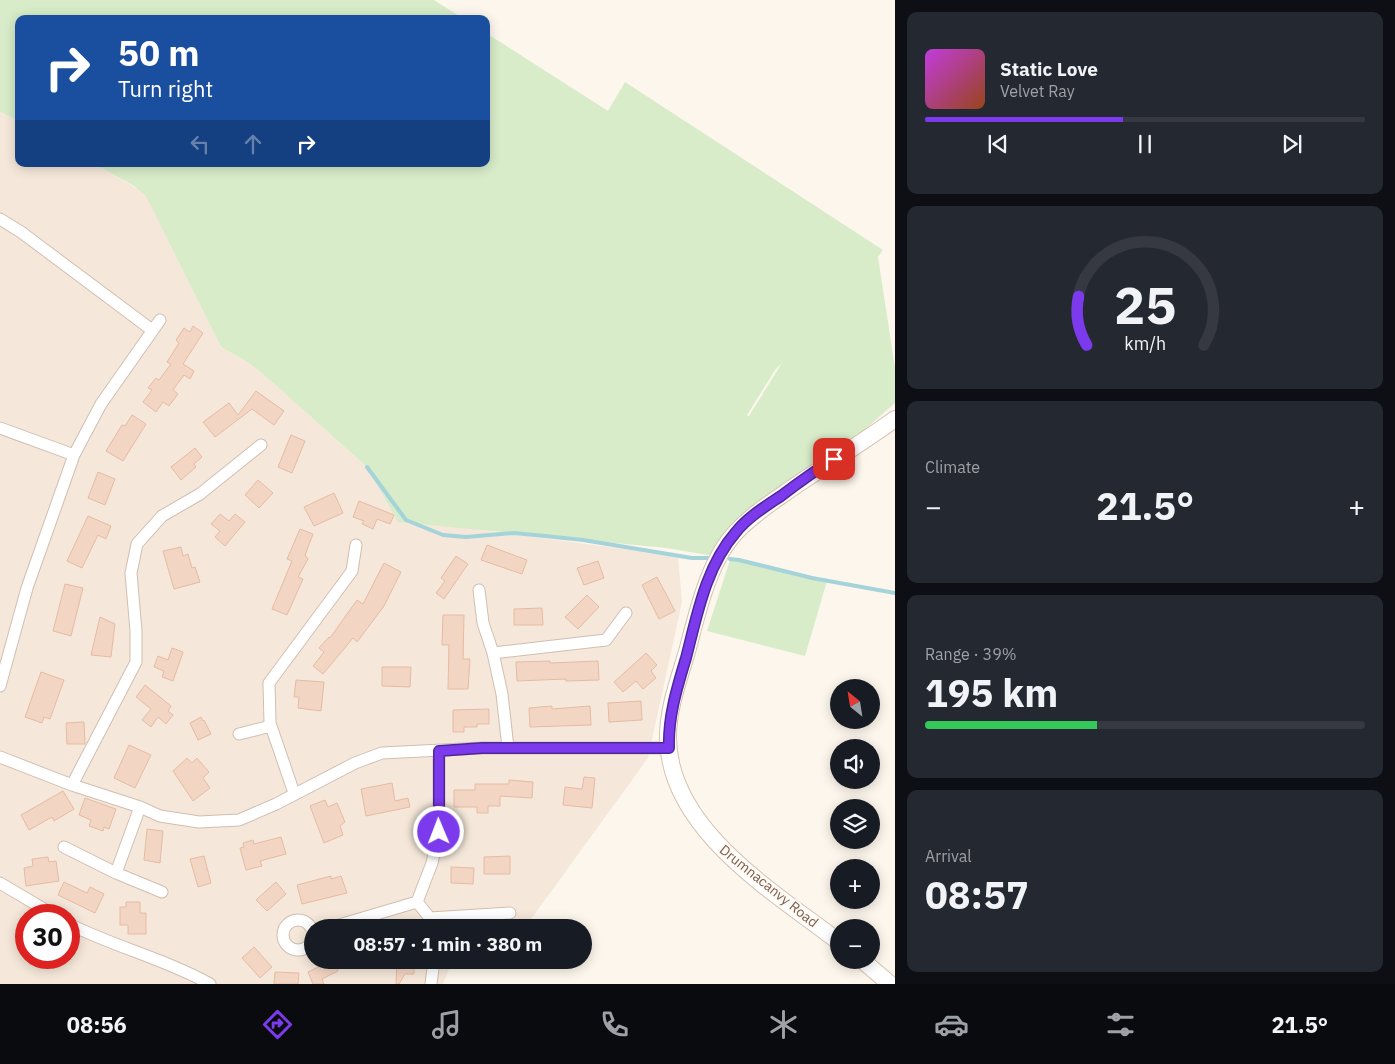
<!DOCTYPE html>
<html lang="en">
<head>
<meta charset="utf-8">
<style>
	body { margin:0; font-family:"IBM Plex Sans",sans-serif; background:#242831; color:#f1f3f6; height:100vh; display:flex; flex-direction:column; font-size:19px; white-space:nowrap }
	* { box-sizing:border-box; margin:0 }
	p { font-size:16px; color:#9ea1a6 }
	.icon { flex:none; width:28px; height:28px; fill:none; stroke:currentColor; stroke-width:2; stroke-linecap:round; stroke-linejoin:round }
	.map { position:relative; flex:1; overflow:hidden }
	.details { display:flex; flex-direction:column; gap:12px; padding:12px; background:#0d0f14; width:500px }
	.details>* { flex:none }
	.top-card { position:absolute; left:15px; top:15px; width:475px; height:152px; border-radius:10px; box-shadow:0 2px 12px #0003; background:#1a4fa0; color:#fff; overflow:hidden }
	.needle { width:32px; rotate:330deg }
	.tools { position:absolute; left:830px; top:679px; display:grid; gap:10px }
	.tools a { display:grid; place-items:center; width:50px; height:50px; border-radius:50%; background:#171b24; box-shadow:0 2px 12px #0003; font-size:25px }
	.speed { position:absolute; left:15px; top:904px; display:flex; gap:10px; font-size:25px; font-weight:700; text-align:center }
	.speed>* { display:grid; place-content:center; width:65px; height:65px; border-radius:50%; background:#171b24; box-shadow:0 2px 12px #0003; line-height:1 }
	.speed .limit { border:8px solid #d22; background:#fff; color:#111 }
	.pin { position:absolute; display:grid; place-items:center; width:42px; height:42px; color:#fff; margin:-21px; border-radius:10px; box-shadow:0 2px 8px #0006 }
	.me { position:absolute; width:55px; margin:-28px; rotate:359deg; stroke-linejoin:round; filter:drop-shadow(0 0 4px #0008) }
	.turn { display:flex; align-items:center; gap:18px; height:105px; padding:0 20px; font-size:22px }
	.turn .icon { width:65px; height:65px; stroke-width:2.5 }
	.turn b { display:block; font-size:35px; line-height:42px }
	.lanes { display:flex; align-items:center; height:48px; padding:0 20px; background:#0003; justify-content:center; gap:25px; direction:ltr }
	.lanes .off { opacity:.35 }
	.big { font-size:38px; font-weight:700; line-height:1.1 }
	.details .widget { flex:1; display:flex; flex-direction:column; justify-content:center; gap:8px; min-width:0; padding:0 18px; border-radius:10px; background:#242831 }
	.details .dial { align-items:center; gap:0 }
	.dial svg { height:130px; overflow:visible; fill:none; stroke:#363941; stroke-width:7; stroke-linecap:round; text-anchor:middle }
	.dial text { fill:#f1f3f6; stroke:none }
	.song { display:flex; align-items:center; gap:15px }
	.cover { width:60px; height:60px; border-radius:8px; background:linear-gradient(135deg,hsl(290 70% 55%),hsl(20 70% 35%)) }
	.played { height:5px; border-radius:2px; background:linear-gradient(90deg,#7c3aed 45%,#363941 45%) }
	.keys { display:flex; justify-content:space-around; direction:ltr }
	.heat { display:flex; justify-content:space-between; align-items:center; font-size:28px; direction:ltr }
	.charge { height:8px; border-radius:4px; background:linear-gradient(90deg,#34c759 39%,#363941 0) }
	.trip { position:absolute; left:304px; top:919px; width:288px; height:50px; border-radius:25px; background:#171b24; box-shadow:0 2px 12px #0003; font-weight:700; line-height:50px; text-align:center }
	.tabs { display:flex; height:80px; justify-content:space-around; align-items:center; background:#090b0e; color:#9ea1a6 }
	.tabs .icon { width:35px; height:35px }
	.tabs .active { color:#7c3aed }
	.tabs b { font-size:22px; color:#f1f3f6 }
	main { display:flex; flex:1; min-height:0 }
	.map>svg:first-child { display:block }
	.residential { fill:#f5e8da; fill-rule:evenodd }
	.green { fill:#d8ecc9; fill-rule:evenodd }
	.lines { fill:none; stroke-linecap:round; stroke-linejoin:round }
	.stream { stroke:#a5d3da; stroke-width:4 }
	.building { fill:#f3d5c3; stroke:#e6bba3 }
	.street-casing { stroke:#d1beb0; stroke-width:13 }
	.secondary-casing { stroke:#d6c0b0; stroke-width:18 }
	.street { stroke:#fff; stroke-width:11 }
	.secondary { stroke:#fff; stroke-width:16 }
	.route-casing { stroke:#51269a; stroke-width:12 }
	.route { stroke:#7c3aed; stroke-width:9 }
	.labels { text-anchor:middle; dominant-baseline:central; stroke-width:4; stroke-linejoin:round; paint-order:stroke }
	.street-label { font-size:14px; fill:#7a5c4d; stroke:#fffaf3 }
</style>
</head>
<body>
<main>
<div class="map">
<svg width="895" height="984" viewBox="0 0 895 984">
	<rect width="100%" height="100%" fill="#fdf6ec"/>
	<path class="residential" d="M0,112l19,9v43h75l51,29 76,154 28,16 14,11 104,93 39,53 272,36 4,46 -34,156 -119,164 -41,6h-176v32h139v4l-8,20h-443zM26,915h43v43h-43z"/>
	<path class="green" d="M0,0h434l30,19h-445v102l-19,-9z
		M486,33l122,78 17,-29 258,168 -5,7 17,111v35l-175,154 -54,-9 -268,-26 -31,-55 -104,-93 -14,-11 -28,-16 -75,-151 -12,-10 -40,-22h392zM782,363l-33,53h-1l-1,-1 28,-45z
		M730,560l97,21 -22,75 -98,-25z"/>
	<g class="lines">
		<path class="stream" d="M367,467l39,53 37,15 23,2 48,-4 31,3 38,4 109,18h18
			M730,559l9,1 73,18 83,15"/>
	</g>
	<path class="building" d="M193,326l10,7 -20,31 11,7 -4,8 -6,-4 -11,15 5,4 -9,12 -6,-4 -7,10 -13,-10 9,-12 -4,-2 8,-10 3,2 12,-16 -4,-2 12,-19 -3,-3 8,-12 6,4z
		M256,391l28,20 -10,14 -22,-16 -37,28 -12,-15 26,-19 9,12z
		M132,415l14,9 -23,37 -17,-10 16,-26 3,1z
		M291,435l14,6 -13,32 -14,-6z
		M195,448l7,9 -8,7 2,3 -15,13 -10,-13z
		M98,472l17,7 -10,26 -17,-7z
		M258,480l15,13 -14,15 -14,-13z
		M334,493l9,20 -29,13 -10,-19z
		M359,501l35,14 -4,9 -13,-5 -4,10 -11,-5 2,-3 -11,-4z
		M220,514l9,7 6,-7 10,8 -20,24 -10,-9 5,-6 -9,-7z
		M88,516l23,10 -5,13 -8,-4 -16,33 -15,-7z
		M300,529l13,5 -8,21 3,4 -10,18 5,2 -16,36 -15,-6 20,-48 -5,-2z
		M487,545l40,15 -5,14 -41,-14z
		M181,547l2,9 5,-2 4,14 3,-1 5,15 -26,7 -11,-38z
		M456,556l12,8 -24,35 -8,-6 9,-12 -4,-3z
		M598,561l6,17 -20,7 -7,-17z
		M384,563l17,9 -17,34 -27,36 -4,-4 -30,36 -10,-8 11,-14 -5,-4 10,-11 1,1 27,-38 6,4z
		M657,577l18,34 -16,8 -17,-34z
		M65,584l18,4 -12,48 -18,-5z
		M587,595l12,12 -21,22 -13,-12z
		M542,608l1,17h-29v-16z
		M443,615h21l-1,44h7l-2,30h-20l1,-44h-7z
		M100,617l15,7 -4,33 -20,-2z
		M172,648l11,4 -10,29 -11,-4 2,-6 -10,-4 4,-11 10,4z
		M646,653l11,12 -6,6 5,7 -13,11 -7,-8 -13,11 -9,-10z
		M550,661v2l48,-2 1,19 -33,1v-2l-49,2 -1,-19z
		M382,667h29l-1,20 -28,-1z
		M41,672l23,8 -14,39 -6,-2 -2,6 -17,-6z
		M296,680l28,2 -3,29 -23,-3 1,-11h-5z
		M145,685l26,21 -3,5 5,4 -7,9 -8,-7 -7,10 -9,-7 9,-11 -15,-12z
		M641,701l1,19 -33,2 -1,-19z
		M552,706v3l38,-3 1,19 -61,2 -1,-19z
		M489,709v15h-12v3h-13v5h-11v-22z
		M201,717l2,4 1,-1 7,14 -13,6 -8,-17z
		M84,722l1,22h-18l-1,-21z
		M129,745l22,10 -16,33 -21,-10z
		M187,758l5,5 5,-5 12,14 -6,6 7,10 -17,13 -20,-30z
		M584,777l11,1 -3,30 -29,-3 2,-18 17,2z
		M509,780l24,2 -1,16 -32,-2v10h-12v7h-11v-6h-23v-17h21v-6h34z
		M392,783l3,18 13,-3 2,9 -44,9 -5,-27z
		M63,791l11,18 -20,12 -2,-4 -23,13 -8,-15z
		M85,798l31,11 -7,20 -5,-2 -1,4 -14,-5 2,-6 -12,-5z
		M325,800l3,7 9,-4 8,19 -5,4 3,9 -19,8 -14,-37z
		M147,829l16,2 -3,32 -16,-3z
		M281,837l5,17 -26,7 2,5 -16,4 -6,-22 4,-1 -1,-4 10,-3 1,4z
		M204,856l7,27 -13,4 -8,-28z
		M510,856v18h-26v-17z
		M48,857l1,5 7,-1 3,20 -33,5 -2,-18 9,-2 -1,-7z
		M451,867l23,1 -1,16 -22,-1z
		M331,876v3l10,-3 6,17 -45,11 -5,-19z
		M64,882l23,11 3,-6 14,7 -9,19 -37,-18z
		M276,882l10,12 -19,17 -11,-11z
		M126,902h14v11h6v21h-18v-9h-8v-18h6z
		M254,947l18,20 -12,11 -18,-20z
		M333,960l5,11 -16,8 2,5h-11l-5,-12z
		M397,960h17v14h-9l-6,10h-3z
		M275,972l24,1 -1,11h-24z"/>
	<g class="lines">
		<defs>
			<path id="street" d="M0,219l21,13 131,98
				M0,428l74,27
				M479,590l4,33 10,30 9,41 6,54
				M493,653l113,-13 20,-27
				M0,686l27,-98 47,-133 27,-51 59,-84
				M239,734l32,-8
				M0,757l72,28 68,22 20,9 39,6 40,-2 37,-16 79,-41 27,-10 100,-5h187
				M72,785l64,-123v-31l-5,-58 6,-29 25,-28 38,-22 61,-49
				M294,793l-24,-70 -1,-40 83,-112 4,-26
				M64,847l52,26 46,19
				M116,873l24,-66
				M0,883l54,32
				M430,918l80,-5
				M283 935a15 15 0 1 1 30 0a15 15 0 1 1-30 0Z
				M69,924c46,23 96,35 141,60
				M329,928l88,-26
				M432,928l-2,-10 -13,-16 15,-39 7,-31v-81
				M431,984l3,-24"/>
			<path id="secondary" d="M839,942c-65,-50 -171,-113 -171,-205 0,-31 12,-60 20,-89 10,-38 21,-88 49,-117 13,-14 29,-25 45,-36 37,-26 76,-49 113,-76
				M862,960l28,24"/>
		</defs>
		<use href="#street" class="street-casing"/>
		<use href="#secondary" class="secondary-casing"/>
		<use href="#street" class="street"/>
		<use href="#secondary" class="secondary"/>
	</g>
	<g class="lines">
		<defs>
			<path id="route" d="M439,832v-81l43,-3h187c-1,-32 8,-60 17,-90 11,-43 20,-92 50,-126 12,-15 30,-26 45,-36 17,-13 35,-26 53,-37"/>
		</defs>
		<use href="#route" class="route-casing"/>
		<use href="#route" class="route"/>
	</g>
	<g class="labels">
		<g class="street-label">
			<text transform="translate(769 886) rotate(39)">Drumnacanvy Road</text>
		</g>
	</g>
</svg>
<div class="tools">
<a><svg class="needle" viewBox="-14 -14 28 28"><path d="M0-13l5 13h-10z" fill="#e53935"/><path d="M0 13l5-13h-10z" fill="#9ea1a6"/></svg></a>
<a><svg class="icon" aria-label="sound" viewBox="0 0 24 24"><path d="M4 9h4l5-4v14l-5-4H4zM17 9q2 3 0 6"/></svg></a>
<a><svg class="icon" aria-label="layers" viewBox="0 0 24 24"><path d="M12 4l9 5-9 5-9-5zM3 14l9 5 9-5"/></svg></a>
<a>+</a>
<a>−</a>
</div>
<div class="speed"><div class="limit">30</div></div>
<div class="pin" style="left:834px;top:459px;background:#d93025"><svg class="icon" aria-label="arrive" viewBox="0 0 24 24"><path d="M6 21V4h12l-3 4 3 4H6"/></svg></div>
<svg class="me" style="left:439px;top:832px" viewBox="-20 -20 40 40"><circle r="17" fill="#7c3aed" stroke="#fff" stroke-width="3"/><path d="M0-11L8 9 0 5-8 9z" fill="#fff"/></svg>
<div class="trip">08:57 · 1 min · 380 m</div>
<div class="top-card">
<div class="turn"><svg class="icon" aria-label="right" viewBox="0 0 24 24"><path d="M7 20v-9h11M14 6l5 5-5 5"/></svg><div><b>50 m</b>Turn right</div></div>
<div class="lanes"><svg class="icon off" aria-label="left" viewBox="0 0 24 24"><path d="M17 20v-9H6M10 6l-5 5 5 5"/></svg><svg class="icon off" aria-label="ahead" viewBox="0 0 24 24"><path d="M12 20V5M6 11l6-6 6 6"/></svg><svg class="icon" aria-label="right" viewBox="0 0 24 24"><path d="M7 20v-9h11M14 6l5 5-5 5"/></svg></div>
</div>
</div>
<section class="details">
<div class="widget">
<div class="song"><i class="cover"></i><div><b>Static Love</b><p>Velvet Ray</p></div></div>
<div class="played"></div>
<div class="keys"><svg class="icon" aria-label="previous" viewBox="0 0 24 24"><path d="M18 5L8 12l10 7zM5 5v14"/></svg><svg class="icon" aria-label="pause" viewBox="0 0 24 24"><path d="M8 5v14M16 5v14"/></svg><svg class="icon" aria-label="next" viewBox="0 0 24 24"><path d="M6 5l10 7-10 7zM19 5v14"/></svg></div>
</div>
<div class="widget dial"><svg viewBox="0 0 100 80">
<path d="M14 69A42 42 0 1 1 86 69"/>
<path d="M14 69A42 42 0 0 1 9 39" stroke="#7c3aed"/>
<text x="50" y="56" font-size="32" font-weight="700">25</text>
<text x="50" y="72" font-size="11">km/h</text>
</svg></div>
<div class="widget"><p>Climate</p>
<div class="heat"><a>−</a><b class="big">21.5°</b><a>+</a></div>
</div>
<div class="widget"><p>Range · 39%</p><b class="big">195 km</b><div class="charge"></div></div>
<div class="widget"><p>Arrival</p><b class="big">08:57</b></div>
</section>
</main>
<nav class="tabs">
<b>08:56</b>
<svg class="icon active" aria-label="directions" viewBox="0 0 24 24"><path d="M12 3l9 9-9 9-9-9zM9 14v-3h6M13 9l2 2-2 2"/></svg>
<svg class="icon" aria-label="music" viewBox="0 0 24 24"><path d="M9 18V5l10-2v13"/><circle cx="6" cy="18" r="3"/><circle cx="16" cy="16" r="3"/></svg>
<svg class="icon" aria-label="phone" viewBox="0 0 24 24"><path d="M5 4h4l2 5-3 2q2 4 5 5l2-3 5 2v4C11 20 4 13 5 4z"/></svg>
<svg class="icon" aria-label="climate" viewBox="0 0 24 24"><path d="M12 3v18M4 7l16 10M4 17L20 7"/></svg>
<svg class="icon" aria-label="car" viewBox="0 0 24 24"><path d="M5 17H2v-5l4-1 3-4h7l3 4 3 1v5h-3M9 17h6M6 11h13"/><circle cx="7" cy="17" r="2"/><circle cx="17" cy="17" r="2"/></svg>
<svg class="icon" aria-label="filters" viewBox="0 0 24 24"><path d="M4 7h16M4 17h16"/><circle cx="9" cy="7" r="2"/><circle cx="15" cy="17" r="2"/></svg>
<b>21.5°</b>
</nav>
</body>
</html>
